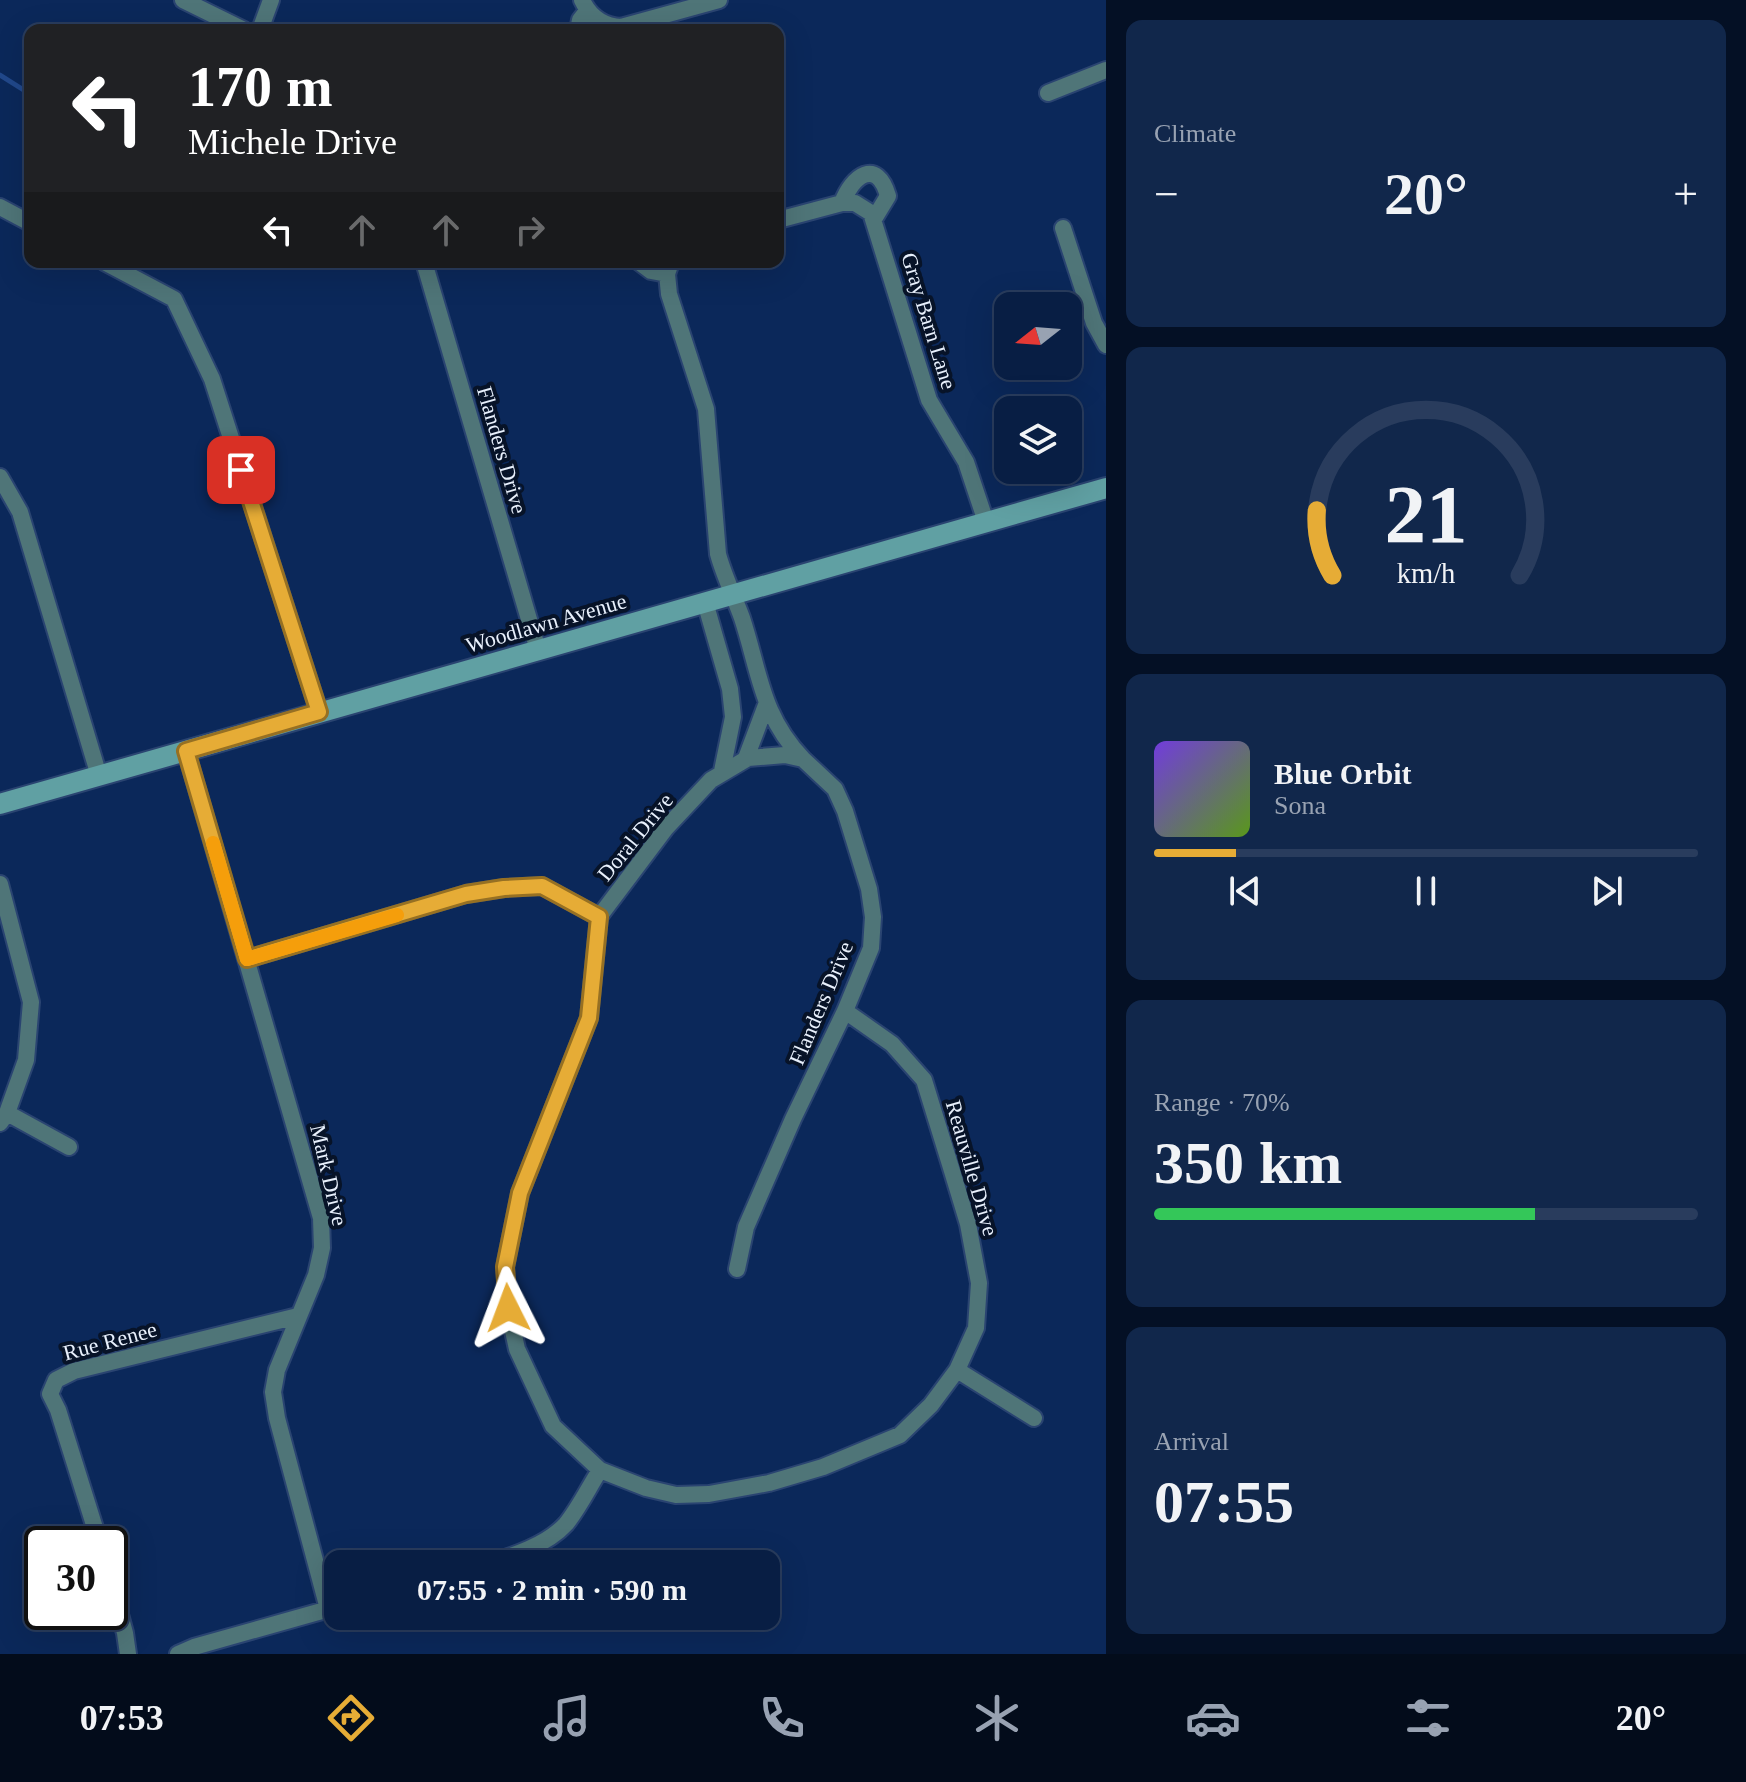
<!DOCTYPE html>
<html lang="en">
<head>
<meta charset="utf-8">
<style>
	body { margin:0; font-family:Georgia,serif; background:#11274b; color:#f1f3f6; height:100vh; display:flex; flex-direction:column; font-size:30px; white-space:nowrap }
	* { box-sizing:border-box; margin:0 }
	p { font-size:26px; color:#98a2b2 }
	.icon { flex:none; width:44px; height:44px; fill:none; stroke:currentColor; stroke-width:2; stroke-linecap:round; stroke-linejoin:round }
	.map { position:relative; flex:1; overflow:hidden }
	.drawer { display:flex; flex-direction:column; gap:20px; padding:20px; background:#041025; width:640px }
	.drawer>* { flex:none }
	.hud { position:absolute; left:24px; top:24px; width:760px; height:244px; border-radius:16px; box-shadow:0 8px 32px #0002,0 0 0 2px #293c5d; background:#202124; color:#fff; overflow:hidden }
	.needle { width:52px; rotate:253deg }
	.fabs { position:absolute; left:994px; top:292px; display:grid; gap:16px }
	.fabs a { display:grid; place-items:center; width:88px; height:88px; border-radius:16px; background:#081e44; box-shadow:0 8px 32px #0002,0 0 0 2px #293c5d; font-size:40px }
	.speed { position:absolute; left:24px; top:1526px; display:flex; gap:16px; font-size:40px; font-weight:700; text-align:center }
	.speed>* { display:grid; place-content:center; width:104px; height:104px; border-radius:50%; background:#081e44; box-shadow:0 8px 32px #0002,0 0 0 2px #293c5d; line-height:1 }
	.speed .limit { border:4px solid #111; border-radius:12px; background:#fff; color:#111 }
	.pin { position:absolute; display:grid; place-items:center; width:68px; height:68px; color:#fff; margin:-34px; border-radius:16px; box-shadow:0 4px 12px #0006 }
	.me { position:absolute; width:88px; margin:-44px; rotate:357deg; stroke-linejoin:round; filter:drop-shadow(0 0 6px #0008) }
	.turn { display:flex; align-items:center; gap:28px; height:168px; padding:0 32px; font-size:36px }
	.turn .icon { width:104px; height:104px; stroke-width:2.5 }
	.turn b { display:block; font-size:56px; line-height:68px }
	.lanes { display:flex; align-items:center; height:76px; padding:0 32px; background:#0003; justify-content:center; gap:40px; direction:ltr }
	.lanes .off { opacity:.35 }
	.big { font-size:60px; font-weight:800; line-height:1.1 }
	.drawer .card { flex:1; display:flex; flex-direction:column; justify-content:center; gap:12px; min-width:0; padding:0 28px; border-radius:16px; background:#11274b }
	.drawer .dial { align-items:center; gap:0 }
	.dial svg { height:208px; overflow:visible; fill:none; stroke:#293c5d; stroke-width:7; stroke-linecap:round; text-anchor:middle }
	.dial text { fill:#f1f3f6; stroke:none }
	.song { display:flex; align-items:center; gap:24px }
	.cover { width:96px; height:96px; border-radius:12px; background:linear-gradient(135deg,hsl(260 70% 55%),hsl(90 70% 35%)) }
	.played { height:8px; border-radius:4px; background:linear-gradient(90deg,#e6ac36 15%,#293c5d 15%) }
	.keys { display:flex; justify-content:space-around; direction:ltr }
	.heat { display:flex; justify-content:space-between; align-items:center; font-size:44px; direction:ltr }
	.charge { height:12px; border-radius:6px; background:linear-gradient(90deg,#34c759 70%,#293c5d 0) }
	.trip { position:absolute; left:324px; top:1550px; width:456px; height:80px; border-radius:16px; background:#081e44; box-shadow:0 8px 32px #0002,0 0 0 2px #293c5d; font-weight:800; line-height:80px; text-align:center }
	.tab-bar { display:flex; height:128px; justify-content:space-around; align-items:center; background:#030c1b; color:#98a2b2 }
	.tab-bar .icon { width:56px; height:56px }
	.tab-bar .current { color:#e6ac36 }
	.tab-bar b { font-size:36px; color:#f1f3f6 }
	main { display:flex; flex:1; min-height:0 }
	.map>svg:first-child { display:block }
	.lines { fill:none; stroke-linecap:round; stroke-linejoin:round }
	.stream { stroke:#21488b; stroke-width:5 }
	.street-casing { stroke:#2a4471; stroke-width:20 }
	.secondary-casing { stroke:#2a4471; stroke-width:24 }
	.street { stroke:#4f7578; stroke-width:16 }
	.secondary { stroke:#60a0a3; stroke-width:20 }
	.route-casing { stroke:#967023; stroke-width:20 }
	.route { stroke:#e6ac36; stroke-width:14 }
	.slow { stroke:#f59e0b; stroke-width:14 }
	.labels { text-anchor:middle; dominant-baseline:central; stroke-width:8; stroke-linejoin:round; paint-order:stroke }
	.street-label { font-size:22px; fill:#e8f0fc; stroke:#071328 }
</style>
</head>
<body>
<main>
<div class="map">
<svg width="1106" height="1654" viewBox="0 0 1106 1654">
	<rect width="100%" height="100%" fill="#0b285a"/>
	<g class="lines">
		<path class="stream" d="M0,75l30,19"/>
		<defs>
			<path id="street" d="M183,0l61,30
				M582,0c8,17 21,26 39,27l98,-27
				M260,30l11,-30
				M578,30l2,-10 7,-9
				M1048,93l58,-23
				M842,203c10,-27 35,-46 46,-7l-14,23
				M0,207l30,16
				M778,220l64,-17h13l16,10 58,187 37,62 20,60
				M1063,228l31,95 12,22
				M104,262l70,37 38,80 107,333
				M424,262l114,388
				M639,262l12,9 16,3
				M671,262l-4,12 2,20 37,115 12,145c6,22 16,42 24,64 18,55 19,97 61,141
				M0,477l20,35 79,264
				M705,602l25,87 3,28 -11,54
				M186,751l135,467 1,30 -6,27 -39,95 -4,22 4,26 51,191
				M746,758l20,-53
				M0,884l31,118 -5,58 -19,53 -7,10
				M247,959l219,-65 38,-6 38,-2 57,31
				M7,1113l62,34
				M737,1269l9,-42 47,-108 52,-108 26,-63 2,-31 -4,-28 -24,-78 -10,-22 -32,-30 -18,-4 -37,3 -37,22 -45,48 -67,89 -10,101 -69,175 -15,74 3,41 9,41 36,77 47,44 46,18 30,7 33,-1 60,-11 54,-16 77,-32 31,-30 26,-35 19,-42 3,-45 -11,-59 -16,-53 -28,-91 -32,-36 -47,-33
				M957,1370l77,48
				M100,1544l-42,-134 -8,-16 6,-14 18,-9 224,-55
				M486,1564c27,-8 61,-19 80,-40 13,-16 23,-37 34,-54
				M110,1578l15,55 3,21
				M178,1654l16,-7 142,-40"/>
			<path id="secondary" d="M0,804l1106,-316"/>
		</defs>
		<use href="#street" class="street-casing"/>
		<use href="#secondary" class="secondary-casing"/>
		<use href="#street" class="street"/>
		<use href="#secondary" class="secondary"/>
	</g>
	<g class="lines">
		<defs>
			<path id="route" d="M241,470l78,242 -133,39 61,208 219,-65 38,-6 38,-2 57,31 -10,101 -69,175 -15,74 3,41"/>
		</defs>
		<use href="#route" class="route-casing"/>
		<use href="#route" class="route"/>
		<path class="slow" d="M213,843l34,116 150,-44"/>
	</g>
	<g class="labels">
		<g class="street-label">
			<text transform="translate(929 321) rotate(73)">Gray Barn Lane</text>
			<text transform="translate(502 450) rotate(74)">Flanders Drive</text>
			<text transform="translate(546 623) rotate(-16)">Woodlawn Avenue</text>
			<text transform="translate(635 837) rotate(-51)">Doral Drive</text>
			<text transform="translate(821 1003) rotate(-67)">Flanders Drive</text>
			<text transform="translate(972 1168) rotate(74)">Reauville Drive</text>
			<text transform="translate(329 1175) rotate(77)">Mark Drive</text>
			<text transform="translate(110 1341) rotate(-15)">Rue Renee</text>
		</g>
	</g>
</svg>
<div class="fabs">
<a><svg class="needle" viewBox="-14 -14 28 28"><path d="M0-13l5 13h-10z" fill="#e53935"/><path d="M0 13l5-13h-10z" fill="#98a2b2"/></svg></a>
<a><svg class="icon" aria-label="layers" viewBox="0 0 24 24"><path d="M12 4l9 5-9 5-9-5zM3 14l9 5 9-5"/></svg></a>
</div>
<div class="speed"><div class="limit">30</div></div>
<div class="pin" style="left:241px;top:470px;background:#d93025"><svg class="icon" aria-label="arrive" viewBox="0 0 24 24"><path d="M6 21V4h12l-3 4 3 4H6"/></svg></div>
<svg class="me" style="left:508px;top:1308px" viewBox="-20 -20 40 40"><path d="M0-17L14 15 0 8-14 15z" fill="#e6ac36" stroke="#fff" stroke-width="4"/></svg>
<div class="trip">07:55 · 2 min · 590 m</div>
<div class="hud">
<div class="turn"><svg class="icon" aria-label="left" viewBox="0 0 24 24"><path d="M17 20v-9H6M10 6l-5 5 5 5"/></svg><div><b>170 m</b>Michele Drive</div></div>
<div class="lanes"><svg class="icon" aria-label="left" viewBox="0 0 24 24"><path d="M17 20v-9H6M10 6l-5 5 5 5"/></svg><svg class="icon off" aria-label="ahead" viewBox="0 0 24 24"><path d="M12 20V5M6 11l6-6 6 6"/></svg><svg class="icon off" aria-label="ahead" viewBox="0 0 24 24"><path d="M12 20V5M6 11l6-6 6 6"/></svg><svg class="icon off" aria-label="right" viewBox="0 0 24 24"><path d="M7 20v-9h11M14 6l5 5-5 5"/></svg></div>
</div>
</div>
<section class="drawer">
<div class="card"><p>Climate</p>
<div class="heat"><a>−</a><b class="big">20°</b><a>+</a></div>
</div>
<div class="card dial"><svg viewBox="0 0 100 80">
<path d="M14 69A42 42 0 1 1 86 69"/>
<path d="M14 69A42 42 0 0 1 8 44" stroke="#e6ac36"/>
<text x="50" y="56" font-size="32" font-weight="700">21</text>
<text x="50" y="72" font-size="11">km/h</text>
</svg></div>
<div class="card">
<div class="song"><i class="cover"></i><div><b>Blue Orbit</b><p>Sona</p></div></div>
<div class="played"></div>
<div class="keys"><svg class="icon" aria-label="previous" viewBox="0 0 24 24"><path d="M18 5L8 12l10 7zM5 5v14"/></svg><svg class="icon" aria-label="pause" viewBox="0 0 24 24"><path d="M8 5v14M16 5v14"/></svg><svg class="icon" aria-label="next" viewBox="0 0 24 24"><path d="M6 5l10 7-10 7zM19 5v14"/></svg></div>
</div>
<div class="card"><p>Range · 70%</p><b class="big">350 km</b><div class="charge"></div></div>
<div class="card"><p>Arrival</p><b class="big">07:55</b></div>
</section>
</main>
<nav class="tab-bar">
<b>07:53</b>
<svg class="icon current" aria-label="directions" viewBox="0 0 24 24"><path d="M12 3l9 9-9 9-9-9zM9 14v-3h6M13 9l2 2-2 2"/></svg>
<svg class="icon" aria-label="music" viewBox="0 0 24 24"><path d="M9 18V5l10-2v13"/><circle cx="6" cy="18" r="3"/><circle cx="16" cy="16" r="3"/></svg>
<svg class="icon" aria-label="phone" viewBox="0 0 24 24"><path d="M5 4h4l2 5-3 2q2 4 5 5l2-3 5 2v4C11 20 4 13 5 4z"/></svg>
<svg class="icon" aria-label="climate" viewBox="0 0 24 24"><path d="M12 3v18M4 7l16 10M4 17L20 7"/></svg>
<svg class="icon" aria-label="car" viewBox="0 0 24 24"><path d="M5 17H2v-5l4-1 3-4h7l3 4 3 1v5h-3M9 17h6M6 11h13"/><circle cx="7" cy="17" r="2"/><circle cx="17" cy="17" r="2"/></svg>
<svg class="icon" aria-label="filters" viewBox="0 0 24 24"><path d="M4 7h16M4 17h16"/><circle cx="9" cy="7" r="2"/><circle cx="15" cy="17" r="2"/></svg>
<b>20°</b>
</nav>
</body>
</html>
